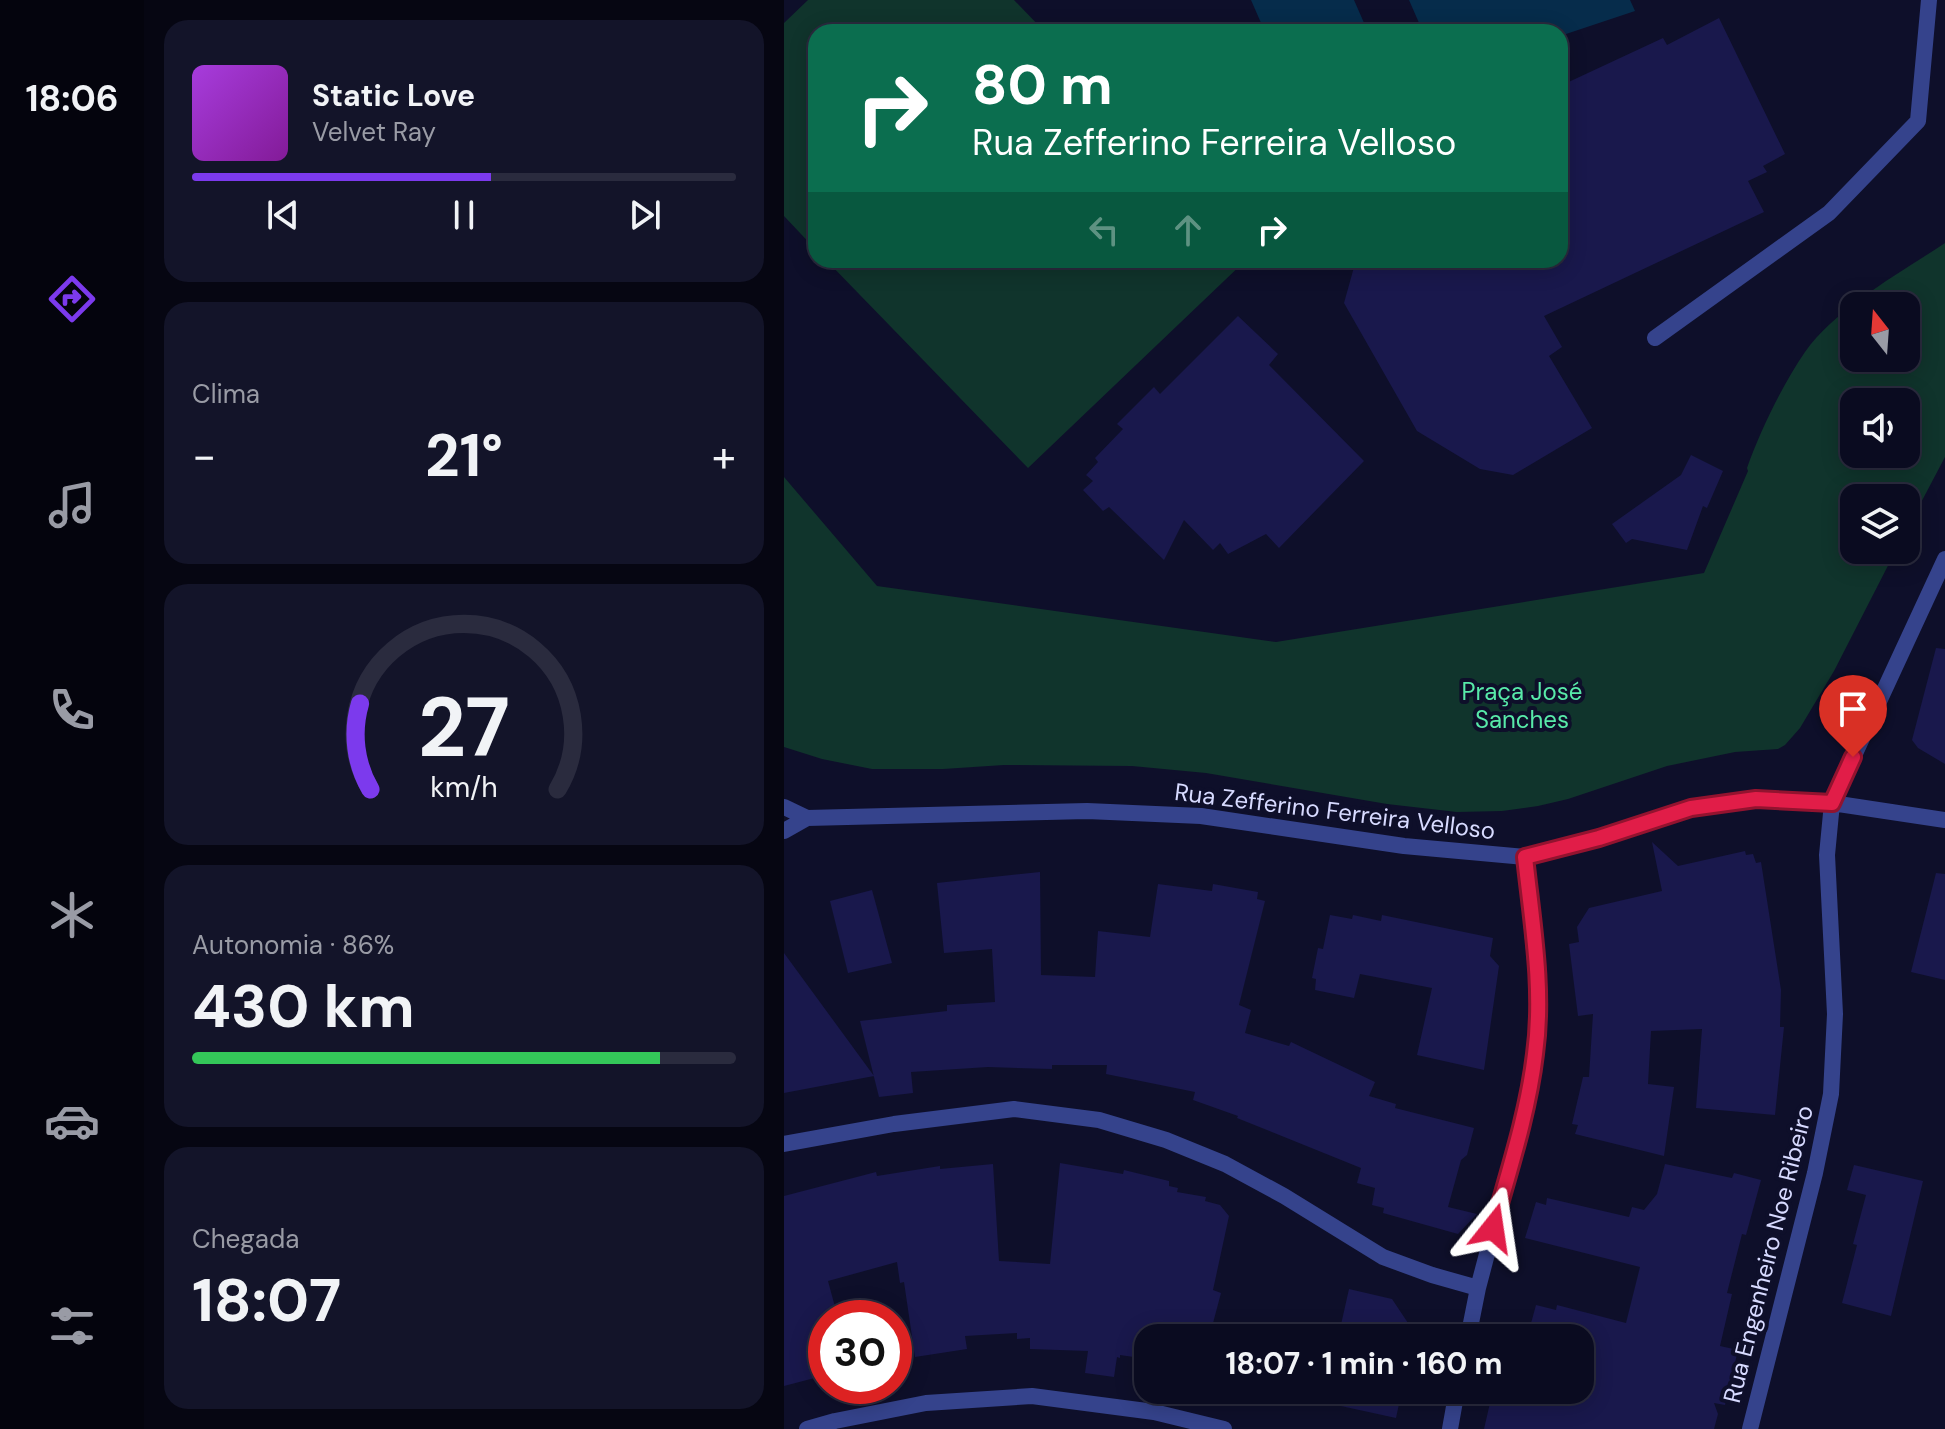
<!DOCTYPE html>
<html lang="pt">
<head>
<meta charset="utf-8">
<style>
	body { margin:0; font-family:"DM Sans",sans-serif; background:#131429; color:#f1f3f6; height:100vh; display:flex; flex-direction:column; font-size:30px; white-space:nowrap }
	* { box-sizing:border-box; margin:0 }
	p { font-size:26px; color:#999ba5 }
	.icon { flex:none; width:44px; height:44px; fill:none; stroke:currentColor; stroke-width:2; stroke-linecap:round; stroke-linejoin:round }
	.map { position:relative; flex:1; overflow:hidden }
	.drawer { display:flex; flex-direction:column; gap:20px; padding:20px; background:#060612; width:640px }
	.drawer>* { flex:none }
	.hud { position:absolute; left:24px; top:24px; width:760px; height:244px; border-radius:24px; box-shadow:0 4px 20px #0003,0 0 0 2px #2a2b3e; background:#0b6e4f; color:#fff; overflow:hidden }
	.needle { width:52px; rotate:343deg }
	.buttons { position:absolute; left:1056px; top:292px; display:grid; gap:16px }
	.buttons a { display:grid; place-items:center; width:80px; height:80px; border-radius:16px; background:#0a0b20; box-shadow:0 4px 20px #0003,0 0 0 2px #2a2b3e; font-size:40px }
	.speed { position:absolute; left:24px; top:1300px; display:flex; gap:16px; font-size:40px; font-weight:700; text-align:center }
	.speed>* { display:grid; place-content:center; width:104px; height:104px; border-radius:50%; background:#0a0b20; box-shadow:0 4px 20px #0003,0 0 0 2px #2a2b3e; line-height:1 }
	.speed .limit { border:12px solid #d22; background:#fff; color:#111 }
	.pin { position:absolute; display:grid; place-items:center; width:68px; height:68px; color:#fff; margin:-82px -34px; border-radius:50% 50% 50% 0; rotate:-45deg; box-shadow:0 0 8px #0007 }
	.pin .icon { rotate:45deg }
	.me { position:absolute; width:88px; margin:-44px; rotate:15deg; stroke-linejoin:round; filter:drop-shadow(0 0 6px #0008) }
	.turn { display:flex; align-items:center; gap:28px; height:168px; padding:0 32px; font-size:36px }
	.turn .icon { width:104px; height:104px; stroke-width:2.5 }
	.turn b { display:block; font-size:56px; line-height:68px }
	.lanes { display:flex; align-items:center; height:76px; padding:0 32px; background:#0003; justify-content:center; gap:40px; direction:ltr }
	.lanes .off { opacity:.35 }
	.big { font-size:60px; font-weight:700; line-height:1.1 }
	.drawer .widget { flex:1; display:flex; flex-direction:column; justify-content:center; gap:12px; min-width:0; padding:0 28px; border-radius:24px; background:#131429 }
	.drawer .dial { align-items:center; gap:0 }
	.dial svg { height:208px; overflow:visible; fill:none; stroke:#2a2b3e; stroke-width:7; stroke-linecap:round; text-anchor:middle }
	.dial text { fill:#f1f3f6; stroke:none }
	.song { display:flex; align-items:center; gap:24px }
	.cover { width:96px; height:96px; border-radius:12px; background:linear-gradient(135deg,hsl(280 70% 55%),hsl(290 70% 35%)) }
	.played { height:8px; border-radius:4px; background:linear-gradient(90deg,#7c3aed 55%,#2a2b3e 55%) }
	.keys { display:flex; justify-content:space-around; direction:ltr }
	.heat { display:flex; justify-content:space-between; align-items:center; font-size:44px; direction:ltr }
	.charge { height:12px; border-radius:6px; background:linear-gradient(90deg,#34c759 86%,#2a2b3e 0) }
	.trip { position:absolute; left:350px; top:1324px; width:460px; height:80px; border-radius:24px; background:#0a0b20; box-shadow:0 4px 20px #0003,0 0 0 2px #2a2b3e; font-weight:700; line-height:80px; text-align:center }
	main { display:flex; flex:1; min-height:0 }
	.dock { display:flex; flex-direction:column; width:144px; justify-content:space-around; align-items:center; background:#04040d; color:#999ba5 }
	.dock .icon { width:56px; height:56px }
	.dock .active { color:#7c3aed }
	.dock b { font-size:36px; color:#f1f3f6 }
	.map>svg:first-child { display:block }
	.green { fill:#10342c; fill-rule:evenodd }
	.water { fill:#062c4b }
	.building { fill:#19184c }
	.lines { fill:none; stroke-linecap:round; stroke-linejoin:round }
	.service { stroke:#35438c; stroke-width:16 }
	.minor { stroke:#35438c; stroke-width:16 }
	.route-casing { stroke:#92132f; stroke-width:20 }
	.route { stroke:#e11d48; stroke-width:14 }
	.labels { text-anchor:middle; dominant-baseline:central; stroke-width:8; stroke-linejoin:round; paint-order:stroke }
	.park-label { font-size:24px; fill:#58eaa9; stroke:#0e0f2a }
	.street-label { font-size:24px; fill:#d7daff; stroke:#0e0f2a }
</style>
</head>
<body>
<main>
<nav class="dock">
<b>18:06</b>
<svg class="icon active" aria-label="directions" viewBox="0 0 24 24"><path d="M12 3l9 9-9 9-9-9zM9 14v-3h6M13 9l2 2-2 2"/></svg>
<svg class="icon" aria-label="music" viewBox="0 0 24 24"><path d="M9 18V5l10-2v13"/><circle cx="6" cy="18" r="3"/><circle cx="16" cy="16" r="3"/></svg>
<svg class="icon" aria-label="phone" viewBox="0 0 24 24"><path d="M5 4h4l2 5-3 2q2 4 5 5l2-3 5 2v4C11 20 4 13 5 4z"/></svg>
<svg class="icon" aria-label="climate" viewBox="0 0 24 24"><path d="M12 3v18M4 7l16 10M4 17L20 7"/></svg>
<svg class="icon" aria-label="car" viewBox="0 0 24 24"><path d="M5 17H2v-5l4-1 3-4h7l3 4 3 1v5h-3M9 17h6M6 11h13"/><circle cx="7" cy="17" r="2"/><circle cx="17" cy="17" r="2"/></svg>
<svg class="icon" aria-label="filters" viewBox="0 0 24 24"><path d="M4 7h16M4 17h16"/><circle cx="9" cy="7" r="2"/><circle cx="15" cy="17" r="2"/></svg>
</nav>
<section class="drawer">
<div class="widget">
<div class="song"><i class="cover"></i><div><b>Static Love</b><p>Velvet Ray</p></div></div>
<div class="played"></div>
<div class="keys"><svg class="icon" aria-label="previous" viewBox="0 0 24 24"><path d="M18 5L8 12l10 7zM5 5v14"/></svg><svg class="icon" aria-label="pause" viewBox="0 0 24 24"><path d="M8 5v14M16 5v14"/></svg><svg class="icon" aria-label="next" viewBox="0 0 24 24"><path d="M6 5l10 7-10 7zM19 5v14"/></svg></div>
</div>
<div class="widget"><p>Clima</p>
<div class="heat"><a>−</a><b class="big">21°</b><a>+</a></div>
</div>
<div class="widget dial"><svg viewBox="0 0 100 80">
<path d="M14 69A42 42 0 1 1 86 69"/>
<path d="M14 69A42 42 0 0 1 10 36" stroke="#7c3aed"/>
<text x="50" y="56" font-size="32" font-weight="700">27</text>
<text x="50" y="72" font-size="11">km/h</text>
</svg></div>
<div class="widget"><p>Autonomia · 86%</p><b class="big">430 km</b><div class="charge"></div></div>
<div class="widget"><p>Chegada</p><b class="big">18:07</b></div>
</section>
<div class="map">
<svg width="1161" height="1429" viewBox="0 0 1161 1429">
	<rect width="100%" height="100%" fill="#0e0f2a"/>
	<path class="green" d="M24,0h206l31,32h-229v218l-32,-34v-193z
		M1161,243v214l-39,74v-33h-52v52h42l-62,121 -34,57 -15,17 -7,4 -43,3 -68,14 -99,33 -30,7 -36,5 -45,1 -70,-8 -181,-31 -74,-7 -128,-1 -61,4h-71l-50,-10 -38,-12v-270l93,109 399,56 428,-69 44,-102 -1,-3c13,-37 36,-84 58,-116 31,-44 95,-79 140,-109zM1070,306h52v52h-52zM1070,402h52v52h-52z
		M42,260h420l-218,208z"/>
	<path class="water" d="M467,0h103l14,32h-103z
		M625,0h221l5,11 -75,25v-4h-137z"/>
	<path class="building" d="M935,18l66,136 -22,12 4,6 -19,9 16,31 -220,104 18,31 -13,9 43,72 -79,47 -33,-6 -63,-38 -73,-128 12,-43h204v-174l103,-48 4,7z
		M454,316l40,38 -9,11 95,96 -85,87 -13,-14 -38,20 -8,-11 -7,7 -29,-30 -20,40 -55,-53 -6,4 -20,-21 10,-9 -7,-6 12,-13 -3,-4 28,-29 -6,-5 37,-37 6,7z
		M907,455l32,16 -16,37 -4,-2 -16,44 -55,-11 -6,4 -14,-19 69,-49z
		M1152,648l9,1v115l-27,-16 -6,-8z
		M868,842l26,24 67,-15 1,4 7,-1 3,9 5,-1 20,128 -1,37h4l-9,88 -79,-7 6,-79 -51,2 -3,53 26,3 -10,69 -89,-22 3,-9 -6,-1 11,-47h6l4,-63 -15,2 -9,-72 10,-2 -2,-15 12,-19 73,-17z
		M256,872l1,103 54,2 3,-46 52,6 8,-53 54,7 1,-7 45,8 -1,7 8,2 -26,104 12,5 -6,23 44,13 2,-4 84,40 -6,14 27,8 -1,4 79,20 -7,27 -6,5 -13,47 29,7 -19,20 -75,-21 1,-5 -12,-3 3,-17 -18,-5 4,-15 -124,-50 1,-2 -45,-16 2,-8 -89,-18 1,-9h-55v4l-64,-2 -77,5 2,21 -34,4 -19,-76 87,-10v-6l48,-3 -3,-53 -48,4 -7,-70z
		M1152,873l9,1v106l-34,-8z
		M88,890l20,73 -44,10 -18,-72z
		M546,915l22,4 1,-4 28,6 1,-6 111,23 -3,18 9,10 -15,104 -67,-15 15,-67 -72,-14 -6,24 -39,-8 1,-11 -4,-1 6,-30 5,1z
		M0,953l90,123 -90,17z
		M276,1163l63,11 1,-4 45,11v5l9,2 -1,4 29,5 -1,4 15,4 9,11 -16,74 8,3 -12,45h-61v21l-28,-4v3l-3,-1 -3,20 -29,-4 3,-22 -58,-2v-11l-13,1v-6l-52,3 2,13 -52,8 -11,-75 -4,1 -3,-21 -69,19 10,37h-12v57l-42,11v-190l92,-24 1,4 63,-10v3l53,-5 6,97 51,3z
		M881,1164l67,14 2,-5 27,7 -15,55 -4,-1 -15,59 5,1 -12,52 18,4 -13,55 -11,-2 4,11 -4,15h-230l9,-39h87v-52h-53l9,-33 20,5 1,-5 69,18 14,-56 -115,-29 11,-36 10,3 1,-7 82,19 3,-10 12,3 13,-16z
		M1070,1165l69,16 -32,135 -49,-13 15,-58 -4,-1 13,-49 -19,-5z
		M565,1289l43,10 26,39h-80z
		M535,1390h83l-6,28 -78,-17z"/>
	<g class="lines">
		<path class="service" d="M871,338l174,-125 89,-92 11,-121"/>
		<path class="minor" d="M0,807l23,11
			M0,831l23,-13 280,-7 114,5 203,30 121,11 74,-19 92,-30 65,-9 76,4 113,17
			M0,1144l110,-20 120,-15 85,11 67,20 59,24 59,32 99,61 49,18 46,13
			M684,1338l10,-50 47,-178 11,-57 3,-51 -14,-145
			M23,1429l28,-8 91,-18 106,-7 122,16 70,17
			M666,1429l7,-39
			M966,1429l65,-256 16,-79 4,-80 -8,-159 5,-52 113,-244"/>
	</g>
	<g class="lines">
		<defs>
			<path id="route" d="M709,1228c16,-57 35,-115 42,-174 9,-65 -3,-132 -10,-197l74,-19 92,-30 65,-9 76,4 21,-46"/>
		</defs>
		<use href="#route" class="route-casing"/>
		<use href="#route" class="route"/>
	</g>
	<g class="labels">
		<g class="park-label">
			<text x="738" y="691">Praça José<tspan x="738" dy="28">Sanches</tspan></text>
		</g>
		<g class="street-label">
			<text transform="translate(551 811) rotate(7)">Rua Zefferino Ferreira Velloso</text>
			<text transform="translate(984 1254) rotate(-76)">Rua Engenheiro Noe Ribeiro</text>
		</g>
	</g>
</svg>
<div class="buttons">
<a><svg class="needle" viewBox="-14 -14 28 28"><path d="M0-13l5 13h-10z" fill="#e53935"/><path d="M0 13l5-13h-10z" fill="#999ba5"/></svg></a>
<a><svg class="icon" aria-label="sound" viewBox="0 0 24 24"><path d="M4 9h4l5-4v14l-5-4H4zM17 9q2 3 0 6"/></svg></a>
<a><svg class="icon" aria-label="layers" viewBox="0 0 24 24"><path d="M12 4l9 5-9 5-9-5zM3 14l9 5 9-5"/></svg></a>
</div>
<div class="speed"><div class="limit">30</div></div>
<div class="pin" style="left:1069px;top:757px;background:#d93025"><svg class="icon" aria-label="arrive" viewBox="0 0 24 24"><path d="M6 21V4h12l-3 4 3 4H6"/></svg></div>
<svg class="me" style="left:709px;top:1228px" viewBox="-20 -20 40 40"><path d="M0-17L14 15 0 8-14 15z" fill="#e11d48" stroke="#fff" stroke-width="4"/></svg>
<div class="trip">18:07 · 1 min · 160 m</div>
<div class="hud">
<div class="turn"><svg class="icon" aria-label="right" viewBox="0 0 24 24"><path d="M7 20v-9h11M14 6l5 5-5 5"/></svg><div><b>80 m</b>Rua Zefferino Ferreira Velloso</div></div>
<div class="lanes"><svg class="icon off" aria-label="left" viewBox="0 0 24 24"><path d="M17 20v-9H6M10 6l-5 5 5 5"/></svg><svg class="icon off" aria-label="ahead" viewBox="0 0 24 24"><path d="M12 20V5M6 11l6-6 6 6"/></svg><svg class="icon" aria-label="right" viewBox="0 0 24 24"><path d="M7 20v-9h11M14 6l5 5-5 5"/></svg></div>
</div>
</div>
</main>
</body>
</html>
